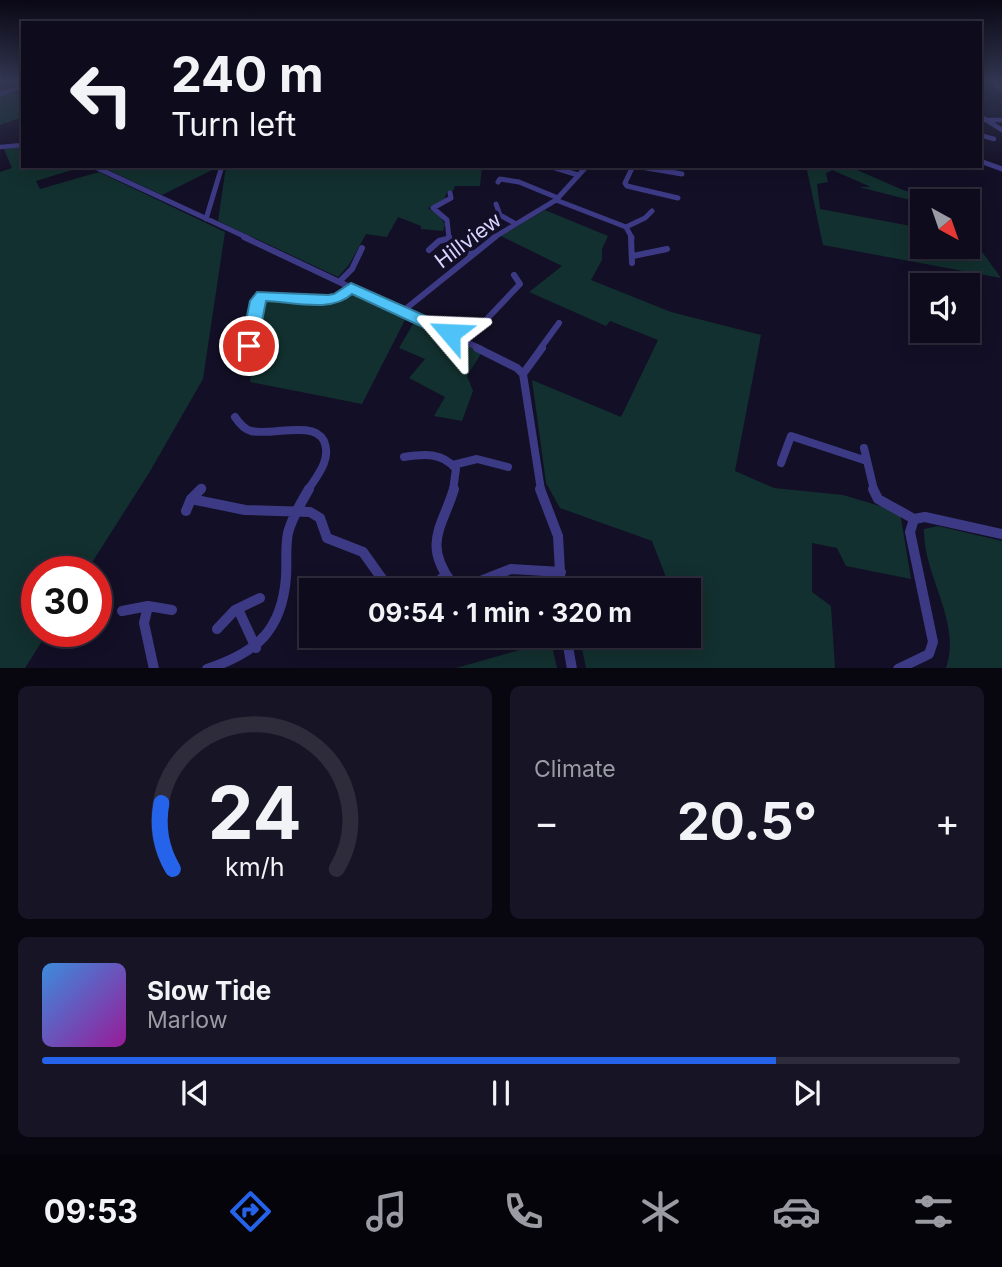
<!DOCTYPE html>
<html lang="en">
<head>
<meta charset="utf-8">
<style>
	body { margin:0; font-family:Inter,sans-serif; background:#171425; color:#f1f3f6; height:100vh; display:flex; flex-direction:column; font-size:26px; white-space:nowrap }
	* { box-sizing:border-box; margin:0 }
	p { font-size:23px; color:#9b9ba3 }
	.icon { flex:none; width:38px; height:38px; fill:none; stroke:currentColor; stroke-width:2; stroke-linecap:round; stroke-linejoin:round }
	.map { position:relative; height:668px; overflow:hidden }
	.sheet { display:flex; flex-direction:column; gap:18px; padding:18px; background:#08060f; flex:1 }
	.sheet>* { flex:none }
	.hud { position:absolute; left:21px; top:21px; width:961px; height:147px; border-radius:0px; box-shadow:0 4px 18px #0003,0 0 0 2px #2e2b3b; background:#0e0b1c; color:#f1f3f6; overflow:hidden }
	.needle { width:46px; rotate:140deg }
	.buttons { position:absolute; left:910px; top:189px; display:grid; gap:14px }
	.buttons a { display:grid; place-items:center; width:70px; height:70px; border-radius:0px; background:#0e0b1c; box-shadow:0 4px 18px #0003,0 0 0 2px #2e2b3b; font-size:35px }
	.speed { position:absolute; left:21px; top:556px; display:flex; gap:14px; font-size:35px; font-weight:700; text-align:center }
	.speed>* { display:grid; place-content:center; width:91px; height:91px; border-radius:50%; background:#0e0b1c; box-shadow:0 4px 18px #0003,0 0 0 2px #2e2b3b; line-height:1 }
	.speed .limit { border:10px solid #d22; background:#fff; color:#111 }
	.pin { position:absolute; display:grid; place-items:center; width:60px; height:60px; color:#fff; margin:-30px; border:4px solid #fff; border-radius:50%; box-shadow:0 2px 7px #0007 }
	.me { position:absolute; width:77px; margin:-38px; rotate:296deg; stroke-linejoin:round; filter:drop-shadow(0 0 5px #0008) }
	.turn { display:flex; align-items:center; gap:24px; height:147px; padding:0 35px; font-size:32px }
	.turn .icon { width:91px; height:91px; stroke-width:2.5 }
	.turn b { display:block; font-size:49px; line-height:60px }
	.big { font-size:52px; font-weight:700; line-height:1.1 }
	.sheet .tile { flex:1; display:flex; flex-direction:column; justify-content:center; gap:10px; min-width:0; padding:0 24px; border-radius:10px; background:#171425 }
	.sheet .dial { align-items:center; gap:0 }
	.dial svg { height:182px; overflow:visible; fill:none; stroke:#2e2b3b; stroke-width:7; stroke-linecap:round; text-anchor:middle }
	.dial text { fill:#f1f3f6; stroke:none }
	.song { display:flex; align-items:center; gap:21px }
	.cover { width:84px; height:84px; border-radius:10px; background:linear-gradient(135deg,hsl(210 70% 55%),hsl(300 70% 35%)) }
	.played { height:7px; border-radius:4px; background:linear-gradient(90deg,#2563eb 80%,#2e2b3b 80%) }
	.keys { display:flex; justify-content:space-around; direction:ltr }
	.heat { display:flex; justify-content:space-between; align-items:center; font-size:38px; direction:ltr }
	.sheet .tiles { flex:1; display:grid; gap:18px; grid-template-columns:1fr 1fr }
	.tile:last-child { grid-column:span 2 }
	.trip { position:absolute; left:299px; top:578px; width:402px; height:70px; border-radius:0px; background:#0e0b1c; box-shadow:0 4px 18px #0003,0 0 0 2px #2e2b3b; font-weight:700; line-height:70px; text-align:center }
	.menu { display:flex; height:112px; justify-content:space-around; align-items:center; background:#06040b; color:#9b9ba3 }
	.menu .icon { width:49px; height:49px }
	.menu .current { color:#2563eb }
	.menu b { font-size:32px; color:#f1f3f6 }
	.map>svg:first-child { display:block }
	.green { fill:#12302f }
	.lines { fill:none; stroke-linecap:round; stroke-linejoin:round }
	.minor-far4 { stroke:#3d3a85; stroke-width:4.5 }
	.minor-far3 { stroke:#3d3a85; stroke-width:5 }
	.minor-far2 { stroke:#3d3a85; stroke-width:6 }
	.minor-far1 { stroke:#3d3a85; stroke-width:8 }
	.minor { stroke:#3d3a85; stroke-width:10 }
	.route { fill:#4fc3f7; stroke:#337fa1; stroke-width:2 }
	.labels { text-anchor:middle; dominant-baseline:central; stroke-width:7; stroke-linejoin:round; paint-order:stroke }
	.street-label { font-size:21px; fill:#d9d4ff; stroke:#130f26 }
</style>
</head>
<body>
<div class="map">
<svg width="1002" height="669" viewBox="0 0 1002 669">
	<rect width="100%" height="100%" fill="#130f26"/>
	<path class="green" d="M8,92l15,3v22l-23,8v-29z
		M23,147v19h62l-49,15 4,8 59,-17 126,60 -22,147 -54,94 -63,99h-49v60h11l-23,36 -25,1v-497l12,-4 -8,-19z
		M100,166h120l-58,29z
		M226,166h256l-2,20h-25l-2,5 -6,1 -4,10 -15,6 11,8 6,8 -2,7 -22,-2v-3l-23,-9 -11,20 -21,-3 -17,31 -11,12 -120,-56z
		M792,166h56l55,24 27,8 24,3 -32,2 -63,-16h12l-39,-17 -6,3 2,9 -11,2 3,25 102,19v19h46v-10l4,1 29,40 -178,-33 -16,-75z
		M545,210l63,26 -6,13v11l-11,20 80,32 90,23 -26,136 39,17 69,7 57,17 11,67 -65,-13 -9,-18 -25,-5v49l19,14 4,62h-249l-7,-33h111v-45h-19l-19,-49 -92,-33 -14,-25 -14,-103 89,37 37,-77 -48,-19 -4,5 -77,-34 33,-26 -61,-30z
		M353,292l53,26 -44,86 -112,-22 11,-76 6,-10 70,7z
		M418,322l64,30 -15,24 6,15 -11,30 -28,-5 11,-19 -36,-19 16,-19 -26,-11 14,-24z
		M938,526l64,15v127h-56c16,-47 -23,-92 -22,-139z
		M551,641l6,27h-101z"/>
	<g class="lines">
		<path class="minor-far4" d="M993,81l9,8
			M0,94l23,-8
			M980,116l22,14
			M984,120h18
			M980,135l14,4
			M0,147l23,-2"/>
		<path class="minor-far3" d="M980,161l22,8
			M93,166l155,72
			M549,166l29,9
			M633,166l-8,17 2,3 51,12
			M635,166l47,8
			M498,182l2,-3 19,3 39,16
			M556,200l70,27 6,11
			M496,204l4,11 16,9
			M206,219l16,-53
			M626,227l19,-9 7,-7
			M449,238l-2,-18 -14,-12 18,-10 -1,-5
			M493,238l63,-38 31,-34"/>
		<path class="minor-far2" d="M244,237l237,112
			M449,237v4l24,13
			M631,237l1,26
			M429,250l10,-9 8,-2
			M633,256l34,-7
			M339,282l13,-13 10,-21
			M403,311l92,-74
			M466,341l54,-57 -6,-9
			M249,346l8,-45 5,-5 77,2 12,-11
			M540,349l19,-26"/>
		<path class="minor-far1" d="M477,348l40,20 6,6 18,116
			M523,374l19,-26
			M235,417c4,6 9,12 16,14 20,5 63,-11 73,10 8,18 -7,35 -16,49
			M864,448l10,42
			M404,457c20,-3 38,-5 52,12l-3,21
			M781,463l10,-27 76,25
			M453,465l24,-6 31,8
			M200,490l2,-2"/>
		<path class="minor" d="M454,489c-12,39 -31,54 -3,93l22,2 38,-15 50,3
			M540,489l18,47 3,54
			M873,489l5,10 36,20
			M191,499l54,11 65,2 10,6 7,20 36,14 27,38
			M186,511l5,-12 10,-10
			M370,590l12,-10
			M426,590l19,-14
			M148,606l-4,17 10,46
			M238,609l18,39
			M122,611l26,-5 24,4
			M217,629l18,-19 25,-12
			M566,635l6,34
			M207,669c49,-16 75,-38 79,-92 1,-14 -1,-29 2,-44 4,-16 13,-30 21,-44
			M898,669l31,-15 4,-12 -23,-110 4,-13 11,-2 77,17"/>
	</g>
	<linearGradient id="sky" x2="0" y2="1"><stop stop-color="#0a0815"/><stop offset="0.47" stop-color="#333752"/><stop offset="1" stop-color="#333752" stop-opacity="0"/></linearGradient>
	<rect width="1002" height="174" fill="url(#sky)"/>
	<path class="route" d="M351,283l104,46 3,4 -3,4h-11l-92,-43c-20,19 -60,8 -86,7l-9,45 -2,4h-12l-2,-4 9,-45 7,-9 71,3 6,-1z"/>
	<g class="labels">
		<g class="street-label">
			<text transform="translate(468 240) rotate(-37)">Hillview</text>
		</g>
	</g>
</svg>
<div class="buttons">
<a><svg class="needle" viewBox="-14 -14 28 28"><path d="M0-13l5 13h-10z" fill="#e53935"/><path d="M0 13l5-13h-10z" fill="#9b9ba3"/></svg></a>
<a><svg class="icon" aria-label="sound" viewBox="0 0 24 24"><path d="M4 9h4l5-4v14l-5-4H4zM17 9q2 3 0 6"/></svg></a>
</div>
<div class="speed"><div class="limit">30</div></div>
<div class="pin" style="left:249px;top:346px;background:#d93025"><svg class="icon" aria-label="arrive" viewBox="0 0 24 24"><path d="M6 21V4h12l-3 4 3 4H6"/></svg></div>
<svg class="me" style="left:450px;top:333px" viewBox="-20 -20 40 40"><path d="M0-17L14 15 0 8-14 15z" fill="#4fc3f7" stroke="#fff" stroke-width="4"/></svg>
<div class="trip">09:54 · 1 min · 320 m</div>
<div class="hud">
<div class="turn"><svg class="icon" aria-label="left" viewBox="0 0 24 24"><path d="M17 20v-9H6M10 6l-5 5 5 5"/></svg><div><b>240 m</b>Turn left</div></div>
</div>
</div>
<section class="sheet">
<div class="tiles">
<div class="tile dial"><svg viewBox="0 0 100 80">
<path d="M14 69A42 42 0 1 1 86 69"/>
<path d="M14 69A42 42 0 0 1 9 40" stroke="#2563eb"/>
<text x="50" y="56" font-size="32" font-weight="700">24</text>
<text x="50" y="72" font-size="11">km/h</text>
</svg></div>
<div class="tile"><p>Climate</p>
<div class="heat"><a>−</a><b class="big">20.5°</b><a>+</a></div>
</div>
<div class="tile">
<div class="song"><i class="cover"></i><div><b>Slow Tide</b><p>Marlow</p></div></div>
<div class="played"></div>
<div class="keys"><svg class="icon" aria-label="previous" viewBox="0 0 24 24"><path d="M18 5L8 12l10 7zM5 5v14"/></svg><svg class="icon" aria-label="pause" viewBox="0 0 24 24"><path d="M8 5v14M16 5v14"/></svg><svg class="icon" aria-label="next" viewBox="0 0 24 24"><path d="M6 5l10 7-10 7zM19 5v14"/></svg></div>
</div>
</div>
</section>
<nav class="menu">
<b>09:53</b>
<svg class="icon current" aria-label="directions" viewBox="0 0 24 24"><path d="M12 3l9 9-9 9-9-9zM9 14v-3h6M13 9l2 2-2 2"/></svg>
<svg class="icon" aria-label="music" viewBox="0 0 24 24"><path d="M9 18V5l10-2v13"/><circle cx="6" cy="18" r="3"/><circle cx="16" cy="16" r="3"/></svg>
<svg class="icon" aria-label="phone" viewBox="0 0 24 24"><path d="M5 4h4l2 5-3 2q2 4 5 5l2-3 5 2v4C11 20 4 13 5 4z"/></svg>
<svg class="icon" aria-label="climate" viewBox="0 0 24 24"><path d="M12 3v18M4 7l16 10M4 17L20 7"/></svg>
<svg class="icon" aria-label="car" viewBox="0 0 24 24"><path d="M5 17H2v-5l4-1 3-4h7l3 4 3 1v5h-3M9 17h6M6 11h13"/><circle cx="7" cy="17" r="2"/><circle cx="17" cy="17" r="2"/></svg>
<svg class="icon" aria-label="filters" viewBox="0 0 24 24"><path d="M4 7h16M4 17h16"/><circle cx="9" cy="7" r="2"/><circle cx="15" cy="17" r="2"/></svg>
</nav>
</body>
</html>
